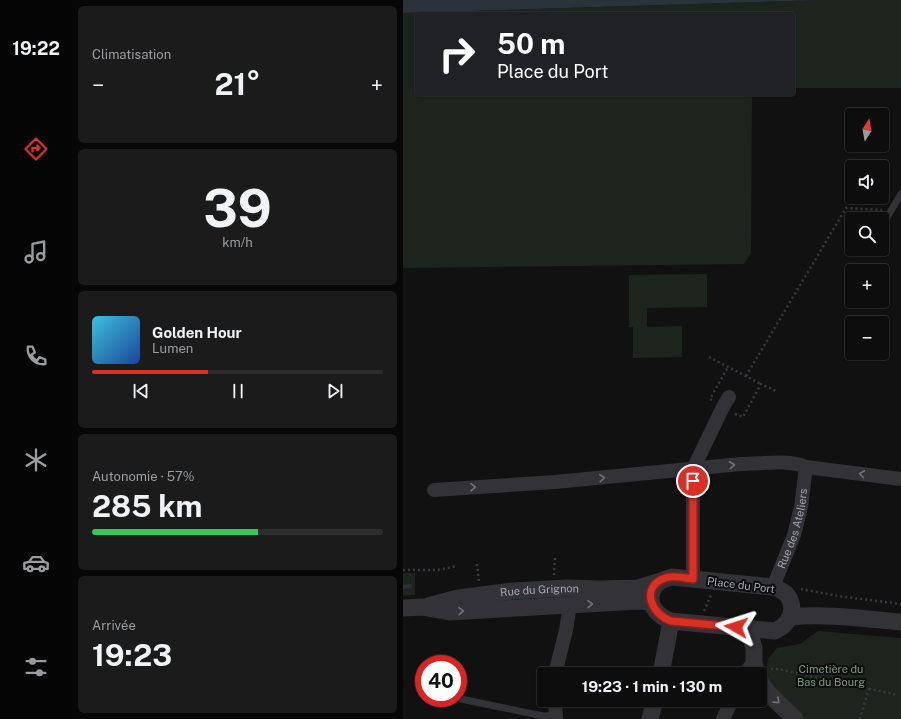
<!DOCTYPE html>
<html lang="fr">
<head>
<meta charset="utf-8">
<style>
	body { margin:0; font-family:"Public Sans",sans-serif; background:#1b1b1c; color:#f1f3f6; height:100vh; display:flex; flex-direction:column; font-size:15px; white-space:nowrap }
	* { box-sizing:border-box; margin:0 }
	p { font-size:13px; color:#9a9c9e }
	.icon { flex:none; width:22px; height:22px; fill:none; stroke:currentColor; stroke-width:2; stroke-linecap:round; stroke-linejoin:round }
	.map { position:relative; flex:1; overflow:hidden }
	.details { display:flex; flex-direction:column; gap:6px; padding:6px; background:#070708; width:331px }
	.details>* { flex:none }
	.top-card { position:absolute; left:12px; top:12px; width:380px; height:84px; border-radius:4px; box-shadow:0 1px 3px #0004,0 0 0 1px #2d2d2e; background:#202124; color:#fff; overflow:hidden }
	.needle { width:26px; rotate:11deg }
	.controls { position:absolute; left:442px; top:108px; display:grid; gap:8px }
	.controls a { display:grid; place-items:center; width:44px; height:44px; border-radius:4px; background:#0d0d0e; box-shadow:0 1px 3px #0004,0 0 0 1px #2d2d2e; font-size:20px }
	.speed { position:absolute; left:12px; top:655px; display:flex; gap:8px; font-size:20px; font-weight:700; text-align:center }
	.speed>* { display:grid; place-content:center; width:52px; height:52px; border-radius:50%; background:#0d0d0e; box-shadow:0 1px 3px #0004,0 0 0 1px #2d2d2e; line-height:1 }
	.speed .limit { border:6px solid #d22; background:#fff; color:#111 }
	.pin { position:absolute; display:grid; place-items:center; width:34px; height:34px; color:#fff; margin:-17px; border:2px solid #fff; border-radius:50%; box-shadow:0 1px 4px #0007 }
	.me { position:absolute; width:44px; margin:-22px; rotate:276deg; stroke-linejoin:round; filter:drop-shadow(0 0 3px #0008) }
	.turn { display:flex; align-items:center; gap:14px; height:84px; padding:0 16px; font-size:18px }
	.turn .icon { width:52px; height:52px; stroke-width:2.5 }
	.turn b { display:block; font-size:28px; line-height:34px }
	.big { font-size:30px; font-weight:700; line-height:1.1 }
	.details .card { flex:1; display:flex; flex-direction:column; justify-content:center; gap:6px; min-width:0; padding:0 14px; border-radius:6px; background:#1b1b1c }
	.details .dial { align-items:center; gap:0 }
	.dial b { font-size:52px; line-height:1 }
	.song { display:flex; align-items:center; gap:12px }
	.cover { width:48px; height:48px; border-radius:6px; background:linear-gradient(135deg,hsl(190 70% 55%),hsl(220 70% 35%)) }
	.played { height:4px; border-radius:2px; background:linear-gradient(90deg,#d93025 40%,#2d2d2e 40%) }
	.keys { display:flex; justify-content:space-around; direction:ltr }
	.heat { display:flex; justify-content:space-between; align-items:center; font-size:22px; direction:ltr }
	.charge { height:6px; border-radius:3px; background:linear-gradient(90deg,#34c759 57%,#2d2d2e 0) }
	.trip { position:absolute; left:134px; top:667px; width:230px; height:40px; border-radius:4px; background:#0d0d0e; box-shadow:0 1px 3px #0004,0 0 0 1px #2d2d2e; font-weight:700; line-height:40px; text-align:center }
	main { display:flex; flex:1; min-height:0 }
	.tabs { display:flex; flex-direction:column; width:72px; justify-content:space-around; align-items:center; background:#050506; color:#9a9c9e }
	.tabs .icon { width:28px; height:28px }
	.tabs .active { color:#d93025 }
	.tabs b { font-size:18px; color:#f1f3f6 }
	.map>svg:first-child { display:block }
	.green { fill:#1d241e }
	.water { fill:#2b333a }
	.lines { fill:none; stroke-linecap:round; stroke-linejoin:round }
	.stream { stroke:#2b333a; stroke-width:4 }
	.path { stroke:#38393e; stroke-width:2.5; stroke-dasharray:2 3; stroke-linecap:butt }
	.service { stroke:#323237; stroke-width:7 }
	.minor { stroke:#323237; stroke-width:14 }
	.tertiary { stroke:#323237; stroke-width:17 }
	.oneway { stroke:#70727b }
	.route-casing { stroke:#8d1f18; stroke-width:10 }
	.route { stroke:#d93025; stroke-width:7 }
	.labels { text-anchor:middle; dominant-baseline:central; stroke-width:4; stroke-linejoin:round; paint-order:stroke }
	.street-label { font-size:11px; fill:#a3a7b2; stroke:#0c0c0d }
	.park-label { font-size:11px; fill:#7a9c7d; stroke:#0c0c0d }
</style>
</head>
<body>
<main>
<nav class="tabs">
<b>19:22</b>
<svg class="icon active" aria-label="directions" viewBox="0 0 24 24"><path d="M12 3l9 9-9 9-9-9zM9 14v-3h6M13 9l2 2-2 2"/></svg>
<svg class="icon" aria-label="music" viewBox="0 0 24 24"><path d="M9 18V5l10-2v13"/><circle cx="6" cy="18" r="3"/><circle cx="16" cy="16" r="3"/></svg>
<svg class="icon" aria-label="phone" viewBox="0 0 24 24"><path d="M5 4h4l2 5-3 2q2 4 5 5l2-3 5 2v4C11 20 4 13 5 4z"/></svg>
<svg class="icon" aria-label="climate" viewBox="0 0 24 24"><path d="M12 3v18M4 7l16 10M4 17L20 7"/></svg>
<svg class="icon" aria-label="car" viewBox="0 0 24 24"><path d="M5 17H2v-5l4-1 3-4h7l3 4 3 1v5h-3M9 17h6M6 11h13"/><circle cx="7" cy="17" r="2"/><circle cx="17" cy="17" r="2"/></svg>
<svg class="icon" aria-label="filters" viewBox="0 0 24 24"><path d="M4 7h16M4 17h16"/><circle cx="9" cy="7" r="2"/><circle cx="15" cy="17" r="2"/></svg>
</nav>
<section class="details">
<div class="card"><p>Climatisation</p>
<div class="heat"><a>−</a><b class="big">21°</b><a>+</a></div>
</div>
<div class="card dial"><b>39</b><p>km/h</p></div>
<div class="card">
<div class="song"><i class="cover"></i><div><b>Golden Hour</b><p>Lumen</p></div></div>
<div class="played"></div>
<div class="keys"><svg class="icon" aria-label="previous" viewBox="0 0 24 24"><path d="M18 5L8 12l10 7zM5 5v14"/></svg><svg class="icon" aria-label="pause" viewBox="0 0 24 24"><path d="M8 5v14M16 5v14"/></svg><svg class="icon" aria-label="next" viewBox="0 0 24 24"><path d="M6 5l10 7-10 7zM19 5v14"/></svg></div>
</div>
<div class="card"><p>Autonomie · 57%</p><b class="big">285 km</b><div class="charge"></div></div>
<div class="card"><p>Arrivée</p><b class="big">19:23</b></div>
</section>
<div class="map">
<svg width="498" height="719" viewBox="0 0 498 719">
	<rect width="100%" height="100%" fill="#111112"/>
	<path class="green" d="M419,0h79v88h-108v-74h-376v80h335l-1,159 -7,11 -341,4v-255z
		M304,274v33l-60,1v19l35,-1v31l-49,1v-31h-4v-52z
		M0,573h12v22l-12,1z
		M415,631l83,7v81h-97l-40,-37 4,-23 9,-11 23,-4z"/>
	<path class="water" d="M0,0h419l-419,13z"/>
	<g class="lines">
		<path class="stream" d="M0,587l7,-1"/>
		<path class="path" d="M306,357l52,27
			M343,376l100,-168 36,2
			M309,400l-2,-1 18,-32
			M332,414l8,3 18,-33 17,8
			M74,564l2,18
			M0,570h35l19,-4
			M151,575l1,-18
			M398,589l37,7 63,8
			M301,611l7,-16
			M368,669h7l120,26
			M457,719l9,-31"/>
		<path class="service" d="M479,226l19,-32
			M53,698l87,18 13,-1"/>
		<g class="minor">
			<path d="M31,490l121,-8 186,-18c21,0 46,-5 65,3l95,12"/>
			<path d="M290,579v-110l31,-64 5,-8"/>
			<path id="s1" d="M370,587l21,-52 7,-28 5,-40"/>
			<path d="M152,674l11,-44 4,-25"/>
			<path d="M341,674l10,-12"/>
			<path d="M152,700l1,19"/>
			<path d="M320,719l9,-19"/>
		</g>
		<g class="tertiary">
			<path d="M269,577l101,10c3,1 7,2 9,4 4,2 7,6 8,9 6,14 -3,25 -15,31l-104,-10c-26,-9 -28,-38 1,-44z"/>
			<path id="s2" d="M25,606l30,-8 55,-7 55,-3 31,1 39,-1 20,-6"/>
			<path d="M0,608l19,-1 27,5 190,-11 12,1"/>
			<path d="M388,617c35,-4 75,2 110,5"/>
			<path d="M345,628l6,20v14l3,12"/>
			<path d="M258,674l10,-53"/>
			<path d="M357,682l11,14 24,23"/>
			<path d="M247,719l5,-19"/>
		</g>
	</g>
	<defs><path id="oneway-chevron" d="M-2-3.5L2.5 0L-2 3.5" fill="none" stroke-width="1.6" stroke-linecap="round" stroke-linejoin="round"/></defs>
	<g class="oneway">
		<use href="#oneway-chevron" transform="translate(329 465) rotate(-6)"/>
		<use href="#oneway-chevron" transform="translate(459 474) rotate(-172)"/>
		<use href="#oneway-chevron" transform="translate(199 478) rotate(-5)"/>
		<use href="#oneway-chevron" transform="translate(70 487) rotate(-4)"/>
		<use href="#oneway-chevron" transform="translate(187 604) rotate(-3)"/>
		<use href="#oneway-chevron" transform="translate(58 611) rotate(-3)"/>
		<use href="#oneway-chevron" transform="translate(374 701) rotate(44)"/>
	</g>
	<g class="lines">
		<defs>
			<path id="route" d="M290,481v98c-9,-1 -19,-4 -28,-1 -25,9 -14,36 6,43l65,6"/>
		</defs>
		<use href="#route" class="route-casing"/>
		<use href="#route" class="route"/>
	</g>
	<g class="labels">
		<g class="street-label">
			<text stroke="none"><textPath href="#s1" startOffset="62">Rue des Ateliers</textPath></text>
			<text transform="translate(338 585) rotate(7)">Place du Port</text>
			<text stroke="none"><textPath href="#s2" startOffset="113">Rue du Grignon</textPath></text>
		</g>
		<g class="park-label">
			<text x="428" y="669">Cimetière du<tspan x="428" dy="13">Bas du Bourg</tspan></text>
		</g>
	</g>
</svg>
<div class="controls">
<a><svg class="needle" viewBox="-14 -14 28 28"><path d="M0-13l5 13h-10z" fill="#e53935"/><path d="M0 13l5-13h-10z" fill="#9a9c9e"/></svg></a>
<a><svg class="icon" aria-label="sound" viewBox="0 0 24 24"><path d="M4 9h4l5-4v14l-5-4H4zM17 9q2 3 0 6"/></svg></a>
<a><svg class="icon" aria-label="search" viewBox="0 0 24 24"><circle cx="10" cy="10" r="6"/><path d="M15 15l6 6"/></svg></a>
<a>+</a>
<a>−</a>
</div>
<div class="speed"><div class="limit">40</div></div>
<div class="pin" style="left:290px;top:481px;background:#d93025"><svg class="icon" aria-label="arrive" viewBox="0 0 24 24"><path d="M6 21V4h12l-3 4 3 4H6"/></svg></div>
<svg class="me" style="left:333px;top:627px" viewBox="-20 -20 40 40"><path d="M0-17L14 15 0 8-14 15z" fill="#d93025" stroke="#fff" stroke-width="4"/></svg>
<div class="trip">19:23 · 1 min · 130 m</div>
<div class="top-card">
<div class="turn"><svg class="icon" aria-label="right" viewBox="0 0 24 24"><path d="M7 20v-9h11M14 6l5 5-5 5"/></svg><div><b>50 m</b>Place du Port</div></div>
</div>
</div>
</main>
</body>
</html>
